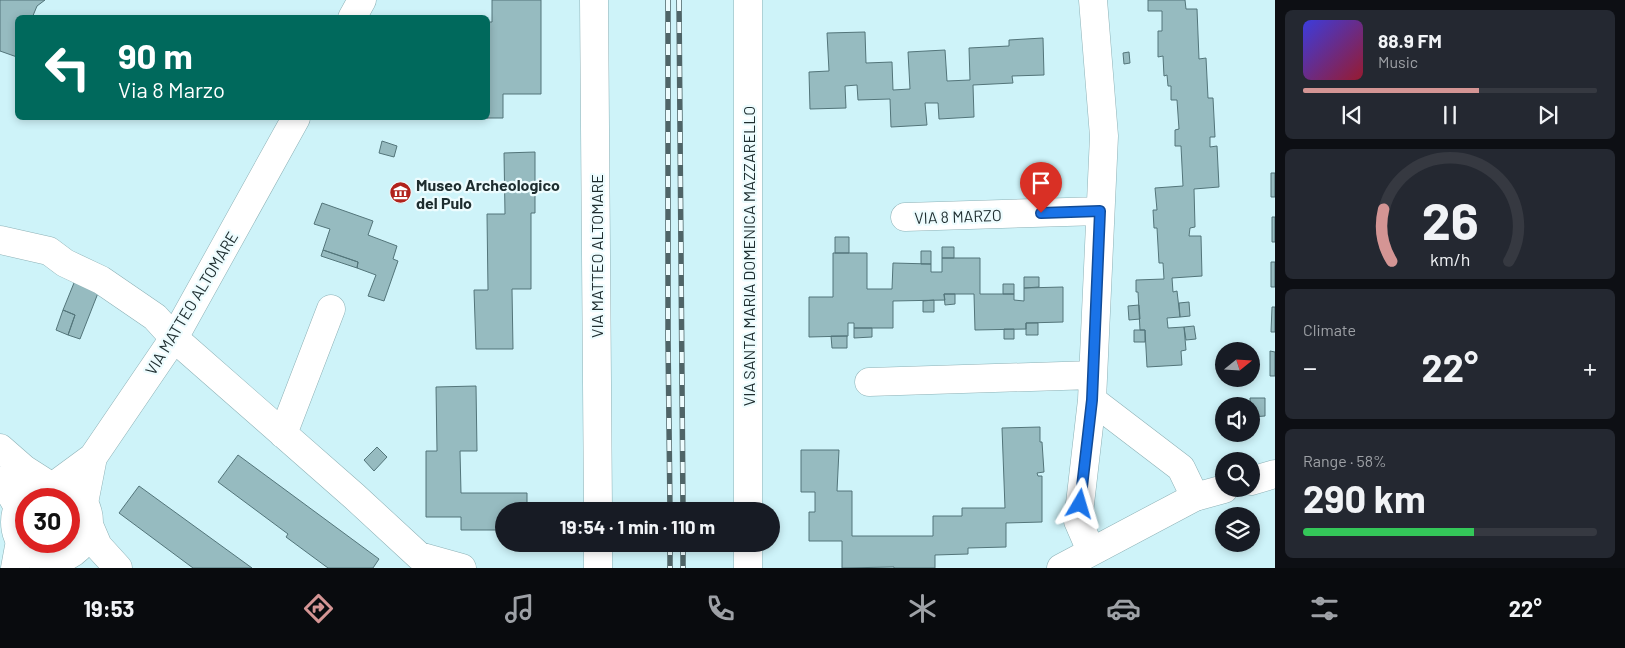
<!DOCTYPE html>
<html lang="en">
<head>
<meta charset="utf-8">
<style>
	body { margin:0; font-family:Barlow,sans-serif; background:#242831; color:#f1f3f6; height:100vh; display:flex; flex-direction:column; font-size:19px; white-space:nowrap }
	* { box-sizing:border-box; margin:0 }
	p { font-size:16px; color:#9ea1a6 }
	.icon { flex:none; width:28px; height:28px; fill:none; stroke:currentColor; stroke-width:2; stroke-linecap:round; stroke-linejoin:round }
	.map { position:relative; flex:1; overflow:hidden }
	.details { display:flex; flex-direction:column; gap:10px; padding:10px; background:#0d0f14; width:350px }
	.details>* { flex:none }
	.guide { position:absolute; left:15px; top:15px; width:475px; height:105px; border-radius:8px; box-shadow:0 2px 8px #0003; background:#00695c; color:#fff; overflow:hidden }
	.needle { width:32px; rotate:72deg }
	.buttons { position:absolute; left:1215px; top:342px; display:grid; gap:10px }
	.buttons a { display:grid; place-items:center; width:45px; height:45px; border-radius:50%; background:#171b24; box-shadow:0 2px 8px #0003; font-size:25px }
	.speed { position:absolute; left:15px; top:488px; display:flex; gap:10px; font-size:25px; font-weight:700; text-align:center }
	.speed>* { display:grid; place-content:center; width:65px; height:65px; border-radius:50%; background:#171b24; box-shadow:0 2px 8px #0003; line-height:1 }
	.speed .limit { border:8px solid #d22; background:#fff; color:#111 }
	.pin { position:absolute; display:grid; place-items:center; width:42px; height:42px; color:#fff; margin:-51px -21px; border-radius:50% 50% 50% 0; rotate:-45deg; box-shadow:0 0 5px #0007 }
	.pin .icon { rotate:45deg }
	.me { position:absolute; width:55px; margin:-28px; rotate:7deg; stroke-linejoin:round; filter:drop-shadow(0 0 4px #0008) }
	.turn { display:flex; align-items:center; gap:18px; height:105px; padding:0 20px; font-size:22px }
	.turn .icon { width:65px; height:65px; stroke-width:2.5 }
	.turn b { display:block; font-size:35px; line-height:42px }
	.big { font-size:38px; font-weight:700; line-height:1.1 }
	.details .card { flex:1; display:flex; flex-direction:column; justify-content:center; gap:8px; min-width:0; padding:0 18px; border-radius:8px; background:#242831 }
	.details .dial { align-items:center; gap:0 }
	.dial svg { height:130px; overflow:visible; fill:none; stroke:#363941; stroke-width:7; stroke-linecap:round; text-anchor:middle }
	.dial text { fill:#f1f3f6; stroke:none }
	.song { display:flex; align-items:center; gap:15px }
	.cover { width:60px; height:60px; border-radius:8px; background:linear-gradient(135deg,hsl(240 70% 55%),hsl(350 70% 35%)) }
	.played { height:5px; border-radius:2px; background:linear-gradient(90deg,#d49594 60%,#363941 60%) }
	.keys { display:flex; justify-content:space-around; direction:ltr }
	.heat { display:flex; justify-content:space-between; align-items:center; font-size:28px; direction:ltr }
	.charge { height:8px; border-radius:4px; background:linear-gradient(90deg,#34c759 58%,#363941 0) }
	.trip { position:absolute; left:495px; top:502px; width:285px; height:50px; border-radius:25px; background:#171b24; box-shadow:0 2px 8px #0003; font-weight:700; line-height:50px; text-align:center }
	.dock { display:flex; height:80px; justify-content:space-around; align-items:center; background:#090b0e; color:#9ea1a6 }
	.dock .icon { width:35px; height:35px }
	.dock .current { color:#d49594 }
	.dock b { font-size:22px; color:#f1f3f6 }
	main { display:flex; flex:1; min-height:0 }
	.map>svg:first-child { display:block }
	.building { fill:#96bbc0; stroke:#53757a }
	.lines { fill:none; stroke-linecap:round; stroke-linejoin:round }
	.minor-casing { stroke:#8db1b6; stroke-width:29 }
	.major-casing { stroke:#8db1b6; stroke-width:29 }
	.minor { stroke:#fff; stroke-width:28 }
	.major { stroke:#fff; stroke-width:28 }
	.rail-casing { stroke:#4f6467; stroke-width:5.5 }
	.rail { stroke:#edfcfe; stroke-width:4; stroke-dasharray:11; stroke-linecap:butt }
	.route-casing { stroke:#114b97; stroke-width:12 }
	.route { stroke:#1a73e8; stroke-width:9 }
	.labels { text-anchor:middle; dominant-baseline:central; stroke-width:4.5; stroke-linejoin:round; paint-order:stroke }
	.poi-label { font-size:16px; font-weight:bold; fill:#1e2d2f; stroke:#edfcfe; text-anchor:start }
	.street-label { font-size:16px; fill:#1e2d2f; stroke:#edfcfe }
</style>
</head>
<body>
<main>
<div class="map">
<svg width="1275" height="568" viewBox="0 0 1275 568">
	<rect width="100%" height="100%" fill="#cef3f9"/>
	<path class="building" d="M0,0h45l-8,6 -5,12h-14l-1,39 -17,-6z
		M492,0h49v94h-38v24h-39h24v-96h4z
		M1148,0h37l1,9h11l2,50 7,-1 2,40h5l2,39h-5v10l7,-1 2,41 -25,2 1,38 -5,1 -1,8h12l1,40 -30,2 1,14 4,-1 3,26 -13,1 1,10 16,-1 2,23 -5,1 1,14 -35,2 -2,-37h-5l-2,-38h-2v-12l28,-1 -1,-16h-4l-2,-35h-3l-1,-18h4l-2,-22 28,-2 -2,-40h-6v-16l4,-1 -2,-29h-6v-14h-3l-1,-11 -3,1 -1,-20 -5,1v-26h4v-20h-14z
		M865,32l1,31 26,-1 1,28 17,-1 -2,-37 37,-2 2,31 23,-1 -1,-32 40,-2v-6l34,-2 1,37 -32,1 1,7 -40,2 1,32 -35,2 -1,-16h-13l2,22 -36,2 -1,-28 -32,1 -1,-15 -12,1 1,22 -36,1 -1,-37 20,-1 -2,-38z
		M1129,52l1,11 -6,1 -1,-11z
		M382,141l15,5 -3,11 -15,-4z
		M535,152v61h-4v76h-19l1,60h-37l-2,-59h14l-1,-76h18l-1,-61z
		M1271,173h4v24h-4z
		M322,203l51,18 -5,14 29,11 -4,13 5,2 -14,40 -16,-5 8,-21 -19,-7 1,-6 -35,-12 7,-21 -16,-5z
		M1272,217h3v25h-3z
		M835,237h14v16h-14z
		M942,247h12v11h-12z
		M323,250l35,12 -1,6 -36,-12z
		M921,251h10v13h-10z
		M833,253h34v36h25l1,-26 38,1v8h11v-14h38v36h34v6l10,1v-13l39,-1v35l-37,1v6l-51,1 -1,-36h-30l1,6 -52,1v27h-39v-5h-6v13l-39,1v-40h24z
		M1271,262h4v25h-4z
		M1024,277h15v10l-15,1z
		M76,278l24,10 -20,51 -12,-4 7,-20 -12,-5z
		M1003,284h11v10h-11z
		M944,294h11v10l-10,1z
		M934,300v12h-11v-11z
		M1189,302l1,14 -10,1 -1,-14z
		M1139,305l1,14 -11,1 -1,-14z
		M1272,307h3v25h-4z
		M63,310l12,5 -7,20 -12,-5z
		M1026,323h12v12h-12z
		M1194,326l2,13 -10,1 -2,-13z
		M854,328h18v9l-18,1z
		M1004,329h10v10h-10z
		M1134,330h11v12h-11z
		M831,336h16v12h-15z
		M1270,351l5,1v24h-5z
		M476,386l1,65h-17l1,42h66v18h-23v19h-43v-13h-35v-66h11l-1,-64z
		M1250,398h15v18l-14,1z
		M1040,427v15h2l2,30 -7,1 1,3h4v46l-36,1v24l-38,1v6l-33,1v13h-41v-1l-52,1v-27h-33v-29h6v-20h-14v-42h38l-2,41h15v45h81v-20h29v-8h43l-3,-80z
		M377,447l10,10 -13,14 -10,-11z
		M238,455l141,104 -6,9h-45l-42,-31 2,-3 -70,-52z
		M139,486l113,82h-59l-74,-55z"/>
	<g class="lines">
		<defs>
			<path id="minor" d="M594,0l4,511
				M1093,0l11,136 -12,264 89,68 14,29
				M352,18l10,-18
				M905,217l195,-6
				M0,240l49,11 16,12 36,17 54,37 19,21 180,158 65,60 43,12
				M869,382l224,-7
				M283,434l48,-125
				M55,485l38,-28 81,-119 122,-220
				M84,503l9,-46
				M748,511v-511
				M598,544v24
				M1091,551l-13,-30 14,-121
				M15,568l5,-27
				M46,568l7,-9
				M748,568v-24"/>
			<path id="major" d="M0,448l24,21 25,16
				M0,481l6,5 12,21
				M1251,481l24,-7
				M15 522a37 37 0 1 1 74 0a37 37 0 1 1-74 0Z
				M89,525l9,21 20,22
				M1061,568l134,-71 29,-8"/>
		</defs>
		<use href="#minor" class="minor-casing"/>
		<use href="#major" class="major-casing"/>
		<use href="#minor" class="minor"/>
		<use href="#major" class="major"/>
		<defs>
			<path id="rail" d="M668,0v338l2,173
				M679,0l4,511
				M670,544v24
				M683,544v24"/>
		</defs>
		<use href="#rail" class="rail-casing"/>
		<use href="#rail" class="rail"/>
	</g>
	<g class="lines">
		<defs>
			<path id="route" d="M1041,213l59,-2 -8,189 -12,104"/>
		</defs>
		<use href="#route" class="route-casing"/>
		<use href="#route" class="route"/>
	</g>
	<defs>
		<symbol id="museum-disc" viewBox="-11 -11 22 22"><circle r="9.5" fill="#b1221c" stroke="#edfcfe"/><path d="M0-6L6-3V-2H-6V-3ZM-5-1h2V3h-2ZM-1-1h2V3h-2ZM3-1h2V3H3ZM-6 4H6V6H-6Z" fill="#fff"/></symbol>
	</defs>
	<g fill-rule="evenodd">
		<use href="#museum-disc" x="388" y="180" width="25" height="25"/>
	</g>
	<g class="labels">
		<g class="poi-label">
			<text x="416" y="184">Museo Archeologico<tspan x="416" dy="18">del Pulo</tspan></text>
		</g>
		<g class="street-label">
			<text transform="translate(958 216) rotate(-2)">VIA 8 MARZO</text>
			<text transform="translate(596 256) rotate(-90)">VIA MATTEO ALTOMARE</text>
			<text transform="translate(748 256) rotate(-90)">VIA SANTA MARIA DOMENICA MAZZARELLO</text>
			<text transform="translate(191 303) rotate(-59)">VIA MATTEO ALTOMARE</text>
		</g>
	</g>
</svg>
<div class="buttons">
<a><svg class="needle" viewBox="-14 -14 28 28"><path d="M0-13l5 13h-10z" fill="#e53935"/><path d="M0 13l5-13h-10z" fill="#9ea1a6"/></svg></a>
<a><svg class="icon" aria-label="sound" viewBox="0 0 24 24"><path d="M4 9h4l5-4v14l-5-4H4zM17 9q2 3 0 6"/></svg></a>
<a><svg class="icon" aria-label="search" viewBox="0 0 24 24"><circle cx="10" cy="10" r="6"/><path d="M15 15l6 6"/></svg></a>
<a><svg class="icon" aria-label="layers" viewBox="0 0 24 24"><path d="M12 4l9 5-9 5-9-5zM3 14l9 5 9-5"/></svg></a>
</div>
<div class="speed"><div class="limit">30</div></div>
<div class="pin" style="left:1041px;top:213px;background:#d93025"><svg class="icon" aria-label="arrive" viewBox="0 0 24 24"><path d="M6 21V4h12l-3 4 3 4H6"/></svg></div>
<svg class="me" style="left:1080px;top:504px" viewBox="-20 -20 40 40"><path d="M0-17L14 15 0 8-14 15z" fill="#1a73e8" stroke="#fff" stroke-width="4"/></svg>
<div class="trip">19:54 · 1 min · 110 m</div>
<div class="guide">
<div class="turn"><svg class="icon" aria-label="left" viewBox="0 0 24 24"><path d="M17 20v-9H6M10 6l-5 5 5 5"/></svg><div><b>90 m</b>Via 8 Marzo</div></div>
</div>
</div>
<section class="details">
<div class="card">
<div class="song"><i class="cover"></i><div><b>88.9 FM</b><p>Music</p></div></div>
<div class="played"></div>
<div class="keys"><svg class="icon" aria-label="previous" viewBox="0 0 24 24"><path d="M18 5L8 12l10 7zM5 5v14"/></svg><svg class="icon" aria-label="pause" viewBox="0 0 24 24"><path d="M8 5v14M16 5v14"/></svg><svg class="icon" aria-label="next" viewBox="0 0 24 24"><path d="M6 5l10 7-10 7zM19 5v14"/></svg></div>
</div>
<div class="card dial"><svg viewBox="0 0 100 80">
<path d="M14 69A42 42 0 1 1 86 69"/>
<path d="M14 69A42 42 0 0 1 9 37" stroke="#d49594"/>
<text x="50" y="56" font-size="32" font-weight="700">26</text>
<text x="50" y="72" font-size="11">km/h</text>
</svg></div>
<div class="card"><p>Climate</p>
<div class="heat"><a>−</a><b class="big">22°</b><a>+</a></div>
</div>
<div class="card"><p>Range · 58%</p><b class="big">290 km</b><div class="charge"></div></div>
</section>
</main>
<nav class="dock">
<b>19:53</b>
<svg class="icon current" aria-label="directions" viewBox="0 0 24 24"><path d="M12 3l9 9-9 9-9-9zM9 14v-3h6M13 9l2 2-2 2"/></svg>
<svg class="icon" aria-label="music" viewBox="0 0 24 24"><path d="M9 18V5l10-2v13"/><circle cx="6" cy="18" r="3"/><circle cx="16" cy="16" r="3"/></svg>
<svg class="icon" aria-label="phone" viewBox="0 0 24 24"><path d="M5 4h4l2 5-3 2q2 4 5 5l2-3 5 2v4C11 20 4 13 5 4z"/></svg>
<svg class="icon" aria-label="climate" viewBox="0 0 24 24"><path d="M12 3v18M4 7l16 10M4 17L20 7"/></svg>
<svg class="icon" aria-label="car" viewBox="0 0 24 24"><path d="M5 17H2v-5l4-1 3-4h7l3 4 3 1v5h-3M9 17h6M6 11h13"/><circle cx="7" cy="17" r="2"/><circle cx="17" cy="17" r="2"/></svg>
<svg class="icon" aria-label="filters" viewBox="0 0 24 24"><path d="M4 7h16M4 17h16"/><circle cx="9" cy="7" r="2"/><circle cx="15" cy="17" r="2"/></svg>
<b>22°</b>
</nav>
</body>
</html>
